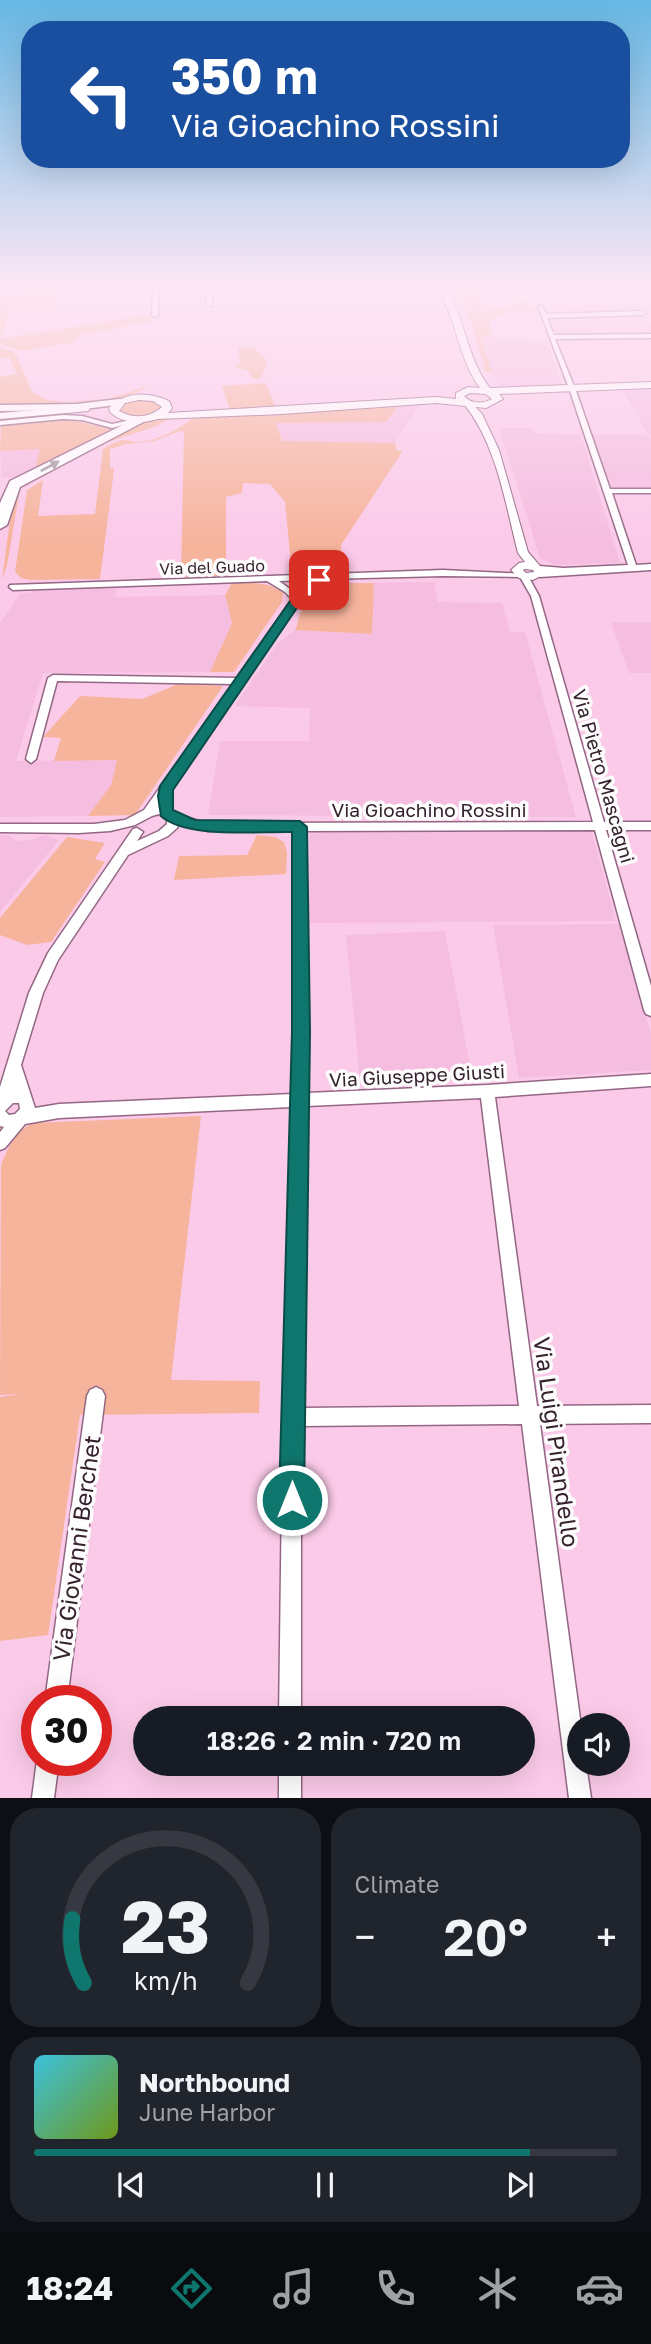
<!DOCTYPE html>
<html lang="en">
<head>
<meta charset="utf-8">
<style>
	body { margin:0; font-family:"Golos Text",sans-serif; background:#20242c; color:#f1f3f6; height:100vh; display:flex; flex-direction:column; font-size:26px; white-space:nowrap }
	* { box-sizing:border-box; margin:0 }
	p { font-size:23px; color:#9ea1a6 }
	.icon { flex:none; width:38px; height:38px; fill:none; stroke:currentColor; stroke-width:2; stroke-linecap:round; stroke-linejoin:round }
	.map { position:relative; height:1798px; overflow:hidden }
	.side { display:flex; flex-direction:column; gap:10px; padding:10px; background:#0d0f14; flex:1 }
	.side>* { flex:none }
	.hud { position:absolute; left:21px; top:21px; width:609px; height:147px; border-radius:28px; box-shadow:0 7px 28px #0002; background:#1a4fa0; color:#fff; overflow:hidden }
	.buttons { position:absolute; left:567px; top:1713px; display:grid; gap:14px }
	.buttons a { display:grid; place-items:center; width:63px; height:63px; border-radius:50%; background:#171b24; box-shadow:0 7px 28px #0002; font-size:35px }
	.speed { position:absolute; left:21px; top:1685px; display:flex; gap:14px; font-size:35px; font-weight:700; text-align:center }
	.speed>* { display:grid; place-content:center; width:91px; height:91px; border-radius:50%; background:#171b24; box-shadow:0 7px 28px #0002; line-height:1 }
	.speed .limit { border:10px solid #d22; background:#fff; color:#111 }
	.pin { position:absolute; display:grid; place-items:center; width:60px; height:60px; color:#fff; margin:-30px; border-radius:14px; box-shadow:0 4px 10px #0006 }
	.me { position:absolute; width:77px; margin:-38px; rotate:0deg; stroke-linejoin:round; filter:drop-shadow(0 0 5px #0008) }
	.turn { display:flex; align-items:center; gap:24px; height:147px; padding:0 35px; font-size:32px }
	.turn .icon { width:91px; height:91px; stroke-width:2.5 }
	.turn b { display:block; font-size:49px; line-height:60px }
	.big { font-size:52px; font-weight:600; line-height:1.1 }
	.side .widget { flex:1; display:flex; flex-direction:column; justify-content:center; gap:10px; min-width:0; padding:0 24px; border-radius:28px; background:#20242c }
	.side .dial { align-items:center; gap:0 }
	.dial svg { height:182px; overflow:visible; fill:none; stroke:#363941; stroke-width:7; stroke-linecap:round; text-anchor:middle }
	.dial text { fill:#f1f3f6; stroke:none }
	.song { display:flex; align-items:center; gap:21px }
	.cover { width:84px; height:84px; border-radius:10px; background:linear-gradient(135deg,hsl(190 70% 55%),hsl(80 70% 35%)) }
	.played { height:7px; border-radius:4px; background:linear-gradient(90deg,#0f766e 85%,#363941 85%) }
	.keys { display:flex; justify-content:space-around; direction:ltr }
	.heat { display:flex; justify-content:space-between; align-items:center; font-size:38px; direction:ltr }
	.side .tiles { flex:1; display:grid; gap:10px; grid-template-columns:1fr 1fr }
	.widget:last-child { grid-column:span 2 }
	.trip { position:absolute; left:133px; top:1706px; width:402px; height:70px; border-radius:35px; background:#171b24; box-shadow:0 7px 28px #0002; font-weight:600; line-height:70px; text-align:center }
	.menu { display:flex; height:112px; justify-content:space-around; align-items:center; background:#090b0e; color:#9ea1a6 }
	.menu .icon { width:49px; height:49px }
	.menu .current { color:#0f766e }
	.menu b { font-size:32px; color:#f1f3f6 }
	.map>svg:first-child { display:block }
	.built { fill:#f5bde0 }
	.green { fill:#f6b49d }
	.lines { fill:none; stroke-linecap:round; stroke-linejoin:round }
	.minor-casing { stroke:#936784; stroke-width:3 }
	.tertiary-casing { stroke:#936784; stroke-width:2 }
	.secondary-casing { stroke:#936784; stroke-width:2 }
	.trunk-casing { stroke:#936784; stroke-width:3 }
	.minor { fill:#fff; fill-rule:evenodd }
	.tertiary { fill:#fff; fill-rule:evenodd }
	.secondary { fill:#fff; fill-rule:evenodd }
	.trunk { fill:#fff; fill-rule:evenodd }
	.oneway { fill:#a49ca1 }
	.route { fill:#0f766e; stroke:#0a4d48; stroke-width:2 }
	.labels { text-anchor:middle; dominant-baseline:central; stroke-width:7; stroke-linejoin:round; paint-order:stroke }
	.far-street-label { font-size:16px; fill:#35222e; stroke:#fcfcfc }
	.street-label { font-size:19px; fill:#35222e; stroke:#fcfcfc }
	.near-street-label { font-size:23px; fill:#35222e; stroke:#fcfcfc }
</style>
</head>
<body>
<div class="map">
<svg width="651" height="1798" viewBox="0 0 651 1798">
	<rect width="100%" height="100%" fill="#fbcae9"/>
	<path class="built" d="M616,293l7,8h12l16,23v11h-91l-5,-2 -14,-33z
		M480,336l67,5 15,45 -62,3 -8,-16z
		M651,390v45h-3l3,6v48h-39l-21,-54h57l-25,-44z
		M420,404l-25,39 -113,-2 -5,-18 109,-1 12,-16z
		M499,428h33l3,5 46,2 39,128 -65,2 -15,-7z
		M41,449l-6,22 -12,6 -21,1 -2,-27z
		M434,582l4,20 64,1 8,29h15l51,185 -368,-2 12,-74h89l1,-33 -75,-2 42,-62 18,-14 76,4 3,-51z
		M117,587l-2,10 110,-2 7,28 -22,49 -167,1 -27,88 101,-1 -6,25 -23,31 -88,1v-194l20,-29 11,-1 1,-2z
		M611,622h40v51h-22z
		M591,829l25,92 -307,2 1,-93z
		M0,835h10l5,6 16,-1 14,-5 14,5 -59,72z
		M619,924l32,110v36l-132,8 -26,-153z
		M445,931l27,146 -112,4 -14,-146z"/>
	<path class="green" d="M48,289h9l-4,20 -43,2 -9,28 152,-25 -1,7 -71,14 -11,8 -48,8 -22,-8v-48z
		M455,289h34l-10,14 15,5 15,-1 -1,-5 24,-1 2,2 -4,3 10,7 -37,1 -14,6 3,17 -12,-1 12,37 -6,-1 -13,-44z
		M241,347l13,1 13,13 -6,17 -9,1 -3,-8 -14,-4 5,-4 -2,-14z
		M0,348l15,4 17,40 15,8 17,2 44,-3 38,-12c-26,20 -113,21 -146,18v-28l17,-3 -8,-17 -9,1z
		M266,383l10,27 -47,-2 -7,-22z
		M135,400h19l8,8c-13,10 -28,11 -42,3l3,-8z
		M398,406l-12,16 -110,1 6,18 113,2 1,6 6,3 -61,93 1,27 -50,2 -7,-72 -15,-18 -27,-1 -1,10 -16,4v79l-45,1 3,-145 -3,-1 -27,10 -27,3 -17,5v19h4l-1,10 -13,101 -69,1 -10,-2 -6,-6 12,-82 16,-10 -5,36 57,-2 8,-65c6,-3 13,-8 20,-9 6,0 11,3 17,2 20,-2 40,-13 55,-26z
		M172,416l-15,10 -55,18 -82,45 -13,76 -5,15 12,-90 132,-70z
		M66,419l36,8 19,-1 -86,45 5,-22 -40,2 1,-26z
		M249,582l19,3 15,7 -1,10 -48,70h-24l22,-49 -7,-28 7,-12z
		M337,583h37l-2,51 -77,-4c3,-5 3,-12 5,-16 6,-12 24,-28 37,-31z
		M178,684l45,2 -88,129 -47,1 23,-31 6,-25 -63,1 7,-23 -18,-1 37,-41 62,3z
		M257,835l18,2 9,5 3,10 -1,22 -112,6 5,-24 68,-1z
		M67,837l38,6 -10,16 10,3 -54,80 -24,3 -27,-10v-17z
		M201,1116l-30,264 89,1 -1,32 -179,2 -32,220 -48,6v-244l21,-3 -21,1 1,-230c7,-17 14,-34 32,-42z"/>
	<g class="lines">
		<defs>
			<path id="minor" d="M5,289h8l-13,7v-4z
				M153,289h24l-18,3 -1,23 -3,2 -3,-2z
				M206,289h6v17l-5,-1z
				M538,306h4l4,8 97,-3 3,2 -3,2 -96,3 7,17 97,-1v4l-96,1 21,52 34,98h41v4h-39l24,72 15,-1v6l-111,7 -4,-3 3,-2 -4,-3 4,-3 25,2 64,-3 -58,-174z
				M63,415l19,1 30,8 28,-6 3,2 -31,8 -30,-8 -19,-1 -63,6v-4z
				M443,570l84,4 12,22 65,226h47v8h-45l45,156v30l-5,-2 -2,-4 -49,-180 -289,1 1,262 180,-8 164,-11v12l-156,11 42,309 114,-1v18l-111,1 41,302h-2v38h7l5,34h-22l-47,-374 -221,2v292h-22l4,-301 9,-310 -233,11 -34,6 -20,24 -5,2v-18l4,-5 -4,-1v-39l29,-94 19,-40 85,-124 4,-1 6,4 -6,9 22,-10 8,-7v-4l-8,-6 -7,2 -17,9 -25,6 -31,2 -79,-1v-8h94l31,-4 19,-10 89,-126 -176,-3 -21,78 -5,4 -5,-4 22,-81 5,-3 184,3 55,-79 -7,-7 -18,-11 -254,9 -4,-3 1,-2zM443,576l77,1 11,19 62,226 -385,1 -32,-8 -7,-5 -11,-3 142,-206 24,-22zM314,580l-17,14 -18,-13zM179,824l29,7h86l-2,263 -233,10 -24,4 -14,-43 22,-72 15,-33 70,-105 40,-19 9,-8zM481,1098l38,308 -218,2 6,-302zM13,1103h6l1,6 -5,5 -6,1 -4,-4z
				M96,1387l6,3 3,6 -38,305h-22l42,-305 3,-6z
				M37,1760h22l-5,38h-22z
				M279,1764h22v34h-22z"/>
			<path id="tertiary" d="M465,402h6l11,12 17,36 29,102 18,21 -13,7 -14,-2 -8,-8 8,-7 6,-1 -7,-9c-13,-50 -21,-108 -54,-149zM525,569l8,1 1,2 -8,1 -3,-3z"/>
			<path id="secondary" d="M438,289h8c20,32 21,70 44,99l161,-6v6l-152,6 4,5 -17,9 -50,-5 -154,11 -124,5c-17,5 -35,5 -48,-7l-1,-4c16,-17 40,-16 60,-7l3,7 -4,5 268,-16 20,2v-6l12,-6 12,1c-22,-30 -23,-68 -42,-99zM470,393l16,1 6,5c-9,5 -21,5 -28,-3zM139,400l14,1 9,6c-13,11 -28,12 -43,4l6,-8z
				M85,406l5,3 -2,2 -88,8v-6z"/>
			<path id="trunk" d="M119,399l4,1v4l-46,6 -77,1v-6l77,-1z
				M139,417l10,2 -129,68 -13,38 -7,4v-26l10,-22z"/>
		</defs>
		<use href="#minor" class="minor-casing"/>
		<use href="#tertiary" class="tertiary-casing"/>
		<use href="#secondary" class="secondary-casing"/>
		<use href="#trunk" class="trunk-casing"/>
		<use href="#minor" class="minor"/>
		<use href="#tertiary" class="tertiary"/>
		<use href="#secondary" class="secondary"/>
		<use href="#trunk" class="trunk"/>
	</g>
	<defs><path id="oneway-solid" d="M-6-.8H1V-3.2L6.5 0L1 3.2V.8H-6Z" transform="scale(1.75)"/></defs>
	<use class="oneway" href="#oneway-solid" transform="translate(50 466) rotate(-28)"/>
	<linearGradient id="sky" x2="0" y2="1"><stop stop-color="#66b7e4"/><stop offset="0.53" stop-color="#fde7f5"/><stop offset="1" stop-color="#fde7f5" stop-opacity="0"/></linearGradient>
	<rect width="651" height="541" fill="url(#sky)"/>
	<path class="route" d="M315,578l9,2 -23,22 -128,188v20l22,10 105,1 7,6 3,205 -6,468 -4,8 -8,4 -9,-4 -4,-8 13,-468v-200c-34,-1 -105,7 -131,-16l-3,-20 2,-10 133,-189z"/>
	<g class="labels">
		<g class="far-street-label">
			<text transform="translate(212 567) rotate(-2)">Via del Guado</text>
		</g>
		<g class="street-label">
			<text transform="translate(604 776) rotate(74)">Via Pietro Mascagni</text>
			<text x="429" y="809">Via Gioachino Rossini</text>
			<text transform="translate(417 1075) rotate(-3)">Via Giuseppe Giusti</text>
		</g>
		<g class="near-street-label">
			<text transform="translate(557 1442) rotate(82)">Via Luigi Pirandello</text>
			<text transform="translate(76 1548) rotate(-82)">Via Giovanni Berchet</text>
		</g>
	</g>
</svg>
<div class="buttons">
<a><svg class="icon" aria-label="sound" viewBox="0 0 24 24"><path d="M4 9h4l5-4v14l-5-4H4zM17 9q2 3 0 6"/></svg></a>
</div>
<div class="speed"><div class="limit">30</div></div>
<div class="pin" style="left:319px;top:580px;background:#d93025"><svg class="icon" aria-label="arrive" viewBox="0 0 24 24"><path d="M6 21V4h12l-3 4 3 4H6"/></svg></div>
<svg class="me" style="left:292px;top:1500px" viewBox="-20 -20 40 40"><circle r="17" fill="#0f766e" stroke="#fff" stroke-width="3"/><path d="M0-11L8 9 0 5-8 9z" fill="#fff"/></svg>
<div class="trip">18:26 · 2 min · 720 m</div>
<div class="hud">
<div class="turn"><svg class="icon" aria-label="left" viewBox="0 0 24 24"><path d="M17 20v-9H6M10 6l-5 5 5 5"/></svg><div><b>350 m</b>Via Gioachino Rossini</div></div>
</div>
</div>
<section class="side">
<div class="tiles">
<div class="widget dial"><svg viewBox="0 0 100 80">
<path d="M14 69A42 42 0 1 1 86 69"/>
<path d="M14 69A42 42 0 0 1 9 41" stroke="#0f766e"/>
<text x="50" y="56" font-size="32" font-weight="700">23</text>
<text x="50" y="72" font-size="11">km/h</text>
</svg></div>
<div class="widget"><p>Climate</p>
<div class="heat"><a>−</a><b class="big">20°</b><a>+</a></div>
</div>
<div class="widget">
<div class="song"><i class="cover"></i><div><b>Northbound</b><p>June Harbor</p></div></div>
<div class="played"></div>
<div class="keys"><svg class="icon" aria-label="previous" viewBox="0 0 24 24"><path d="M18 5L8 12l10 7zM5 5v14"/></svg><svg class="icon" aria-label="pause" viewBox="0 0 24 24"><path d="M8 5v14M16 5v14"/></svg><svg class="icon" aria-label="next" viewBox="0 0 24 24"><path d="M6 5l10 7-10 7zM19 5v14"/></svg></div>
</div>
</div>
</section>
<nav class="menu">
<b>18:24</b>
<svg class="icon current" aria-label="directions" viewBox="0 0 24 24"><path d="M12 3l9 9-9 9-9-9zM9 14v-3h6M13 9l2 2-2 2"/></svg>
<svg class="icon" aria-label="music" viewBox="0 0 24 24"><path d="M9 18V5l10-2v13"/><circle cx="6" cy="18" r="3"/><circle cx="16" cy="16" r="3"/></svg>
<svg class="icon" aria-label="phone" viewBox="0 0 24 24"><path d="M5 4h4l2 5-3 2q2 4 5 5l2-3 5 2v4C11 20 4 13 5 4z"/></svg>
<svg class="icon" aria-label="climate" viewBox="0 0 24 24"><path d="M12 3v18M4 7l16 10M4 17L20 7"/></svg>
<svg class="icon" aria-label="car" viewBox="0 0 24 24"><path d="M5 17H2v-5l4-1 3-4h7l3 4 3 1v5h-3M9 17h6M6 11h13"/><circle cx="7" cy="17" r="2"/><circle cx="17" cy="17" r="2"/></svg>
</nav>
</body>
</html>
